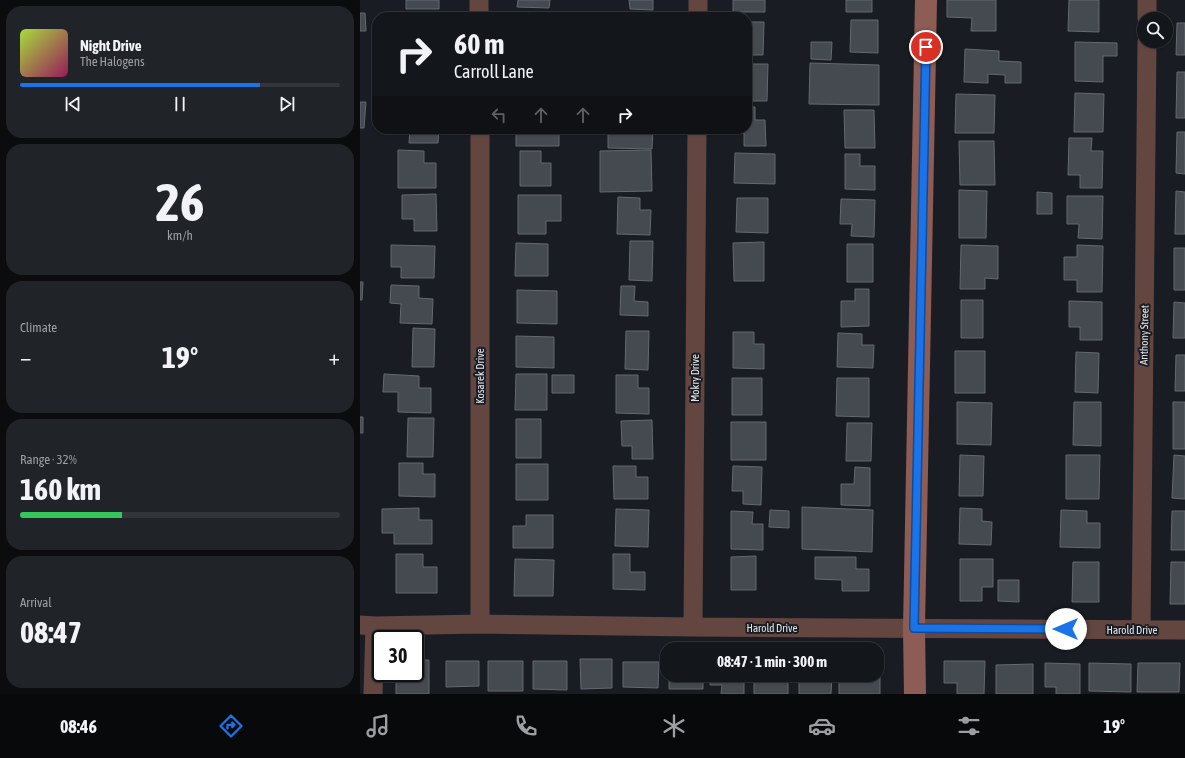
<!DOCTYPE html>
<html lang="en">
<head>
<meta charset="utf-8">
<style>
	body { margin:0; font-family:"Asap Condensed",sans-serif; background:#202327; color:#f1f3f6; height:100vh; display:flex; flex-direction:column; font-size:15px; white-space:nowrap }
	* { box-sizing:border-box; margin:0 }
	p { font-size:13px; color:#9d9fa2 }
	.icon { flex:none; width:22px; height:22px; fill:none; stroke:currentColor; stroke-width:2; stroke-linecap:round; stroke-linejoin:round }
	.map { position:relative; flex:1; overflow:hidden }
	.drawer { display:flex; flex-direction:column; gap:6px; padding:6px; background:#0a0c0e; width:360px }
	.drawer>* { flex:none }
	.hud { position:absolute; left:12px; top:12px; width:380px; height:122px; border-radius:16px; box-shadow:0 1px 3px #0004,0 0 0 1px #323539; background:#13161a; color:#f1f3f6; overflow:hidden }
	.fabs { position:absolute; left:777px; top:12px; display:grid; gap:8px }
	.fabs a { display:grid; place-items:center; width:36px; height:36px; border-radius:50%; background:#13161a; box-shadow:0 1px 3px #0004,0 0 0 1px #323539; font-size:20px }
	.speed { position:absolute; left:12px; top:630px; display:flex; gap:8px; font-size:20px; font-weight:700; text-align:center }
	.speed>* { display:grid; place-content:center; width:52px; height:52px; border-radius:50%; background:#13161a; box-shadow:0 1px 3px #0004,0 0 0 1px #323539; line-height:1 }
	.speed .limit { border:2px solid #111; border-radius:6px; background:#fff; color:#111 }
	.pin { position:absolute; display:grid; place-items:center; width:34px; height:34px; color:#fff; margin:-17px; border:2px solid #fff; border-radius:50%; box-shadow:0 1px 4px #0007 }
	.me { position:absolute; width:44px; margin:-22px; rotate:270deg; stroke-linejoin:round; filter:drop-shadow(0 0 3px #0008) }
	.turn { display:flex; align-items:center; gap:14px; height:84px; padding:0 16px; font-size:18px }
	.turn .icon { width:52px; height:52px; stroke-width:2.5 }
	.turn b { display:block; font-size:28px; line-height:34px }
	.lanes { display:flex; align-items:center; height:38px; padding:0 16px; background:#0003; justify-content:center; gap:20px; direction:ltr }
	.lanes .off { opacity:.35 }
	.big { font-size:30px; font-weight:700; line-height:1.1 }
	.drawer .card { flex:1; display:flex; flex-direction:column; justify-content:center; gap:6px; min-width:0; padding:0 14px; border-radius:16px; background:#202327 }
	.drawer .dial { align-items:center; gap:0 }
	.dial b { font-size:52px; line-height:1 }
	.song { display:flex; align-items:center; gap:12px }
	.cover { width:48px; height:48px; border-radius:6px; background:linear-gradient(135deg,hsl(80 70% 55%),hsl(330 70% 35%)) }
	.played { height:4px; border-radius:2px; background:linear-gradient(90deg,#1a73e8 75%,#323539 75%) }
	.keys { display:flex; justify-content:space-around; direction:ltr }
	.heat { display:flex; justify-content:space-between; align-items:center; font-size:22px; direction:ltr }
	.charge { height:6px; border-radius:3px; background:linear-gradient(90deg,#34c759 32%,#323539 0) }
	.trip { position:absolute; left:300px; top:642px; width:224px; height:40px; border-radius:16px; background:#13161a; box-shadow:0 1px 3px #0004,0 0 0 1px #323539; font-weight:700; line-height:40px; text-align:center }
	.dock { display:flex; height:64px; justify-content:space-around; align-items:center; background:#08090a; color:#9d9fa2 }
	.dock .icon { width:28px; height:28px }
	.dock .active { color:#1a73e8 }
	.dock b { font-size:18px; color:#f1f3f6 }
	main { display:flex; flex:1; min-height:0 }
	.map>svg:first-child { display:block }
	.building { fill:#454a50; stroke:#64696f }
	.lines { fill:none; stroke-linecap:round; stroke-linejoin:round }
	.street { stroke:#644640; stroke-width:19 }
	.secondary { stroke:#8d5c54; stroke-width:22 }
	.route-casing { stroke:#114b97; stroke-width:10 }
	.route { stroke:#1a73e8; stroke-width:7 }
	.labels { text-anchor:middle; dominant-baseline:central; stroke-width:4; stroke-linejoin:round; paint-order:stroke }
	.street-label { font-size:11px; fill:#e4e7eb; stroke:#191d23 }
</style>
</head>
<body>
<main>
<section class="drawer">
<div class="card">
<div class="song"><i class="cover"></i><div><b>Night Drive</b><p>The Halogens</p></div></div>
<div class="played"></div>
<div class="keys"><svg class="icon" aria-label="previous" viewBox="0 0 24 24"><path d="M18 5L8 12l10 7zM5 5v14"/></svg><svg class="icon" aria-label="pause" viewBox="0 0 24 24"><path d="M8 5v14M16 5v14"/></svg><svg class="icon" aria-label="next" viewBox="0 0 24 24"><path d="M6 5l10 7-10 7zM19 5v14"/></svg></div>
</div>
<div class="card dial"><b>26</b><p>km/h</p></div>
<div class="card"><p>Climate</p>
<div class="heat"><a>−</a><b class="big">19°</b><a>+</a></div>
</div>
<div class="card"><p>Range · 32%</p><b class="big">160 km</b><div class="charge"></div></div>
<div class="card"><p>Arrival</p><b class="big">08:47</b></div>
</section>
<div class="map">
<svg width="825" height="694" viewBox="0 0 825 694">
	<rect width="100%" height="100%" fill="#191d23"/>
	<path class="building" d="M46,0h33v9h-33z
		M158,0h32l-1,8 -32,-1z
		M269,0h24v10l-23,-1z
		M373,0h32v12h-32z
		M486,0h26v12h-26z
		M587,0h49v31h-25l1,-13 -25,-1z
		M709,0h30v32l-31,-1z
		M0,13h5l1,18h-6z
		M47,16h29v1h-29z
		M160,16h23v1h-23z
		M491,20h27v33l-28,-1z
		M387,22h17l-1,33h-16z
		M817,23h8v32h-9z
		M451,42h21l-1,18 -20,-1z
		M715,42l42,1v13h-14v26l-28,-1z
		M605,49l34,2v10l22,1v21h-16v-8l-17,-1v9l-24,-1z
		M450,63l69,2v40l-70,-1z
		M387,64h21l-1,37h-20z
		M817,72h8v46h-9z
		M715,93l29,1 -1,38h-29z
		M596,94l39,1 -1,38h-39z
		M0,102h6l-2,26h-4z
		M387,107h8v13h10l1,26h-22v-13h-10v-4h13z
		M484,110h30l1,38h-30z
		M50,129h29l-1,14h-29z
		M156,129h43v17h-43z
		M248,129h45l-1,20 -44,-1z
		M817,132h8v42l-9,-1z
		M709,138h23l-1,13h12l-1,37h-22v-13h-12z
		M599,141h35l1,44h-35z
		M38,150l26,1v12h12v25h-38z
		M291,150l1,41 -52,1v-41z
		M160,151h21v12h10v23h-31z
		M375,153l40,1v30l-41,-1z
		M485,154h15v12h15v24l-30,-1z
		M599,190l28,1 -1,47h-27z
		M816,191l9,1v42h-10z
		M677,192l15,1v21h-15z
		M76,194l1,37h-23v-12h-12v-24z
		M158,195h43v26h-15v13h-28z
		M707,196h36l-1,43 -24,-1 1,-14h-12z
		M258,197l22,1v12h11l-1,25 -33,-1z
		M377,198h31v35l-32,-1z
		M481,199l34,1 -1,37 -23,-1 1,-12h-12z
		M270,241h23l-1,40 -23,-1z
		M404,242v39h-30l-1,-38z
		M156,243l32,1v32h-33z
		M487,244h26v38h-26z
		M31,245l44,1 -1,32h-33v-11h-10z
		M601,245l37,1v33l-13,-1v11h-25z
		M717,245l26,1 -1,46h-25v-12h-13v-23h13z
		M814,248h11v42h-11z
		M0,282h3l-1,18h-2z
		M31,285l28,1v12l14,1 -1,25 -32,-1 1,-19 -11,-1z
		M261,286h14l-1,15 14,1v14l-28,-1z
		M495,289h14v37l-28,1v-26h14z
		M157,290l40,1v33l-40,-1z
		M601,300h22v38h-22z
		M709,301l33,1v38h-22v-13h-11z
		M814,302l11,1v35h-12z
		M53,328l22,1 -1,38h-22z
		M266,331h23l-1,39 -23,-1z
		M373,332h21v12h10v25l-31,-1z
		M478,333l24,1v11h12l-1,23 -36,-1z
		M156,336l38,1v31l-38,-1z
		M595,351h30v42h-30z
		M716,352l23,1 -1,40 -23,-1z
		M816,355h9v36h-10z
		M24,374l35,2v12h12v25l-33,-1v-20h-15z
		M156,374h31v36h-32z
		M192,375h22v18h-22z
		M256,375h22v13h11v26l-33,-1z
		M372,378h30v37h-30z
		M477,378h32v39l-33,-1z
		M597,402l35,1 -1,42 -34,-1z
		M714,402h27v44l-28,-1z
		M813,402h12v47h-12z
		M0,417h3v16h-3z
		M48,418h26l-1,39h-26z
		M156,419h25v39h-25z
		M292,420l1,39h-21v-13h-10l-1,-25z
		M371,422h35v38h-35z
		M487,423h25l-1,38h-25z
		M600,455l24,1 -1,40h-24z
		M706,455h34l-1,44h-33z
		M814,455l11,1v43l-13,-1z
		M39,463h24v11h12v23l-36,-1z
		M156,464h32v36h-32z
		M253,466h23v11h12v22h-34z
		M373,466l29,1 -1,38 -18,-1v-13h-11z
		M495,467l15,1v38l-29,-1v-21h13z
		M442,507l71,3 -1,42 -70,-3z
		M59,508v12h13v24h-38v-11h-12v-24z
		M600,508l22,1v12l10,1 -1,23 -32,-1z
		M256,509l33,1 -1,37 -33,-1z
		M410,510l19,1v17l-20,-1z
		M701,510l26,1v12h13v25l-40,-1z
		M371,511l22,1 -1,12h11v26l-32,-1z
		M812,511h13v39h-14z
		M166,515h27v33h-40v-22h13z
		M36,554h27v13h14v26h-41z
		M253,554h17v18h15v18l-32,-1z
		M396,556v34h-25v-33z
		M455,557h41v12h13v22h-27v-11l-27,-1z
		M155,559l39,1 -1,36h-39z
		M600,559h33v28h-11v14h-22z
		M713,562h26v40h-27z
		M811,562h14v42h-15z
		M638,580h21v22l-21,-1z
		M517,657h3v37h-41v-19h38z
		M220,659h32v29l-31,1z
		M55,660h14v34h-33v-21h19z
		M86,661h33v25l-33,1z
		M128,661h35v30h-35z
		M173,661h34v29l-34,-1z
		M584,661h41l-1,33h-27v-11h-13z
		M263,662h36l-1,26 -35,-1z
		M685,663l35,1v30h-24v-7h-11z
		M729,663l42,1v28l-42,-1z
		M778,663h42l-1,29h-42z
		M673,664v30h-37v-29z
		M309,675h34v14h-34z
		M350,675h34v19h-23l1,-9h-12z
		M394,675h34v19h-34z
		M439,675h33l-1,19h-32z"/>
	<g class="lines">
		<path class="street" d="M119,0v17
			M338,17v-17
			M787,19v-19
			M120,129v495
			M0,625l15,1 105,-2 213,3 492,3
			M333,627l4,-498
			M781,630l6,-589
			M13,694l2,-68"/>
		<path class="secondary" d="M555,694l-1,-66 12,-628"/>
	</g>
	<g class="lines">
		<defs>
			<path id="route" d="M566,47l-12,581 152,1"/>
		</defs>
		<use href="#route" class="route-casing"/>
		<use href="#route" class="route"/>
	</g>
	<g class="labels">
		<g class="street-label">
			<text transform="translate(784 335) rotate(-89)">Anthony Street</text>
			<text transform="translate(120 376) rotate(-90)">Kosarek Drive</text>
			<text transform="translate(335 378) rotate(-90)">Mokry Drive</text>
			<text x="412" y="628">Harold Drive</text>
			<text x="772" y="630">Harold Drive</text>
		</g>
	</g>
</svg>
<div class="fabs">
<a><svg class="icon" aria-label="search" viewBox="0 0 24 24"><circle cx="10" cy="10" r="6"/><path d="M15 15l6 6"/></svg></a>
</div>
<div class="speed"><div class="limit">30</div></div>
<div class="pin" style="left:566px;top:47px;background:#d93025"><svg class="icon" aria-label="arrive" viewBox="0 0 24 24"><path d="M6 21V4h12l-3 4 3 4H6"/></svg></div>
<svg class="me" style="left:706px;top:629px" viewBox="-20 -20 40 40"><circle r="19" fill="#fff"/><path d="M0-13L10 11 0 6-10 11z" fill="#1a73e8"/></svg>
<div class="trip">08:47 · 1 min · 300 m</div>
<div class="hud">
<div class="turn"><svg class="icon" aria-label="right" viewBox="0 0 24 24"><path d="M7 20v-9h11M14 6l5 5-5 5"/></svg><div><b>60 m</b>Carroll Lane</div></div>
<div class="lanes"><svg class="icon off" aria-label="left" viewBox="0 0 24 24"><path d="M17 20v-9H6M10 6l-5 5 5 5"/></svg><svg class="icon off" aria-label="ahead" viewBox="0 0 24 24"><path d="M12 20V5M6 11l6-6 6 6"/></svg><svg class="icon off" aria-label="ahead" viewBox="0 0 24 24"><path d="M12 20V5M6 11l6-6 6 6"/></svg><svg class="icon" aria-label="right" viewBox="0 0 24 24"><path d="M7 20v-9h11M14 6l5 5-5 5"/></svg></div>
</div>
</div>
</main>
<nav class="dock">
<b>08:46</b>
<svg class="icon active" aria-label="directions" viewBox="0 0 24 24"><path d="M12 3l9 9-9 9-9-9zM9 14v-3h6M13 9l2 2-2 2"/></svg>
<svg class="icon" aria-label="music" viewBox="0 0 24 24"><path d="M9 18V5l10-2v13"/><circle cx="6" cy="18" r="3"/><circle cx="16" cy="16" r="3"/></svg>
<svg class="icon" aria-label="phone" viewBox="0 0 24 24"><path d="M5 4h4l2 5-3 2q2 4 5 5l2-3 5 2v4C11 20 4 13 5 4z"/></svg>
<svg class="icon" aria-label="climate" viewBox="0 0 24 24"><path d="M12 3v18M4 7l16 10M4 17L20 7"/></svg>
<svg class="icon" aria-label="car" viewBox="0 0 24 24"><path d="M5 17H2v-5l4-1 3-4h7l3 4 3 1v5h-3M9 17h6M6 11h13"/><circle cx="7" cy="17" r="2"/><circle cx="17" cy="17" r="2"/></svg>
<svg class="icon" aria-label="filters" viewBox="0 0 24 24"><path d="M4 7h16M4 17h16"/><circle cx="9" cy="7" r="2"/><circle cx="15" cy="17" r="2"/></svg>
<b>19°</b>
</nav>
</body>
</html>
